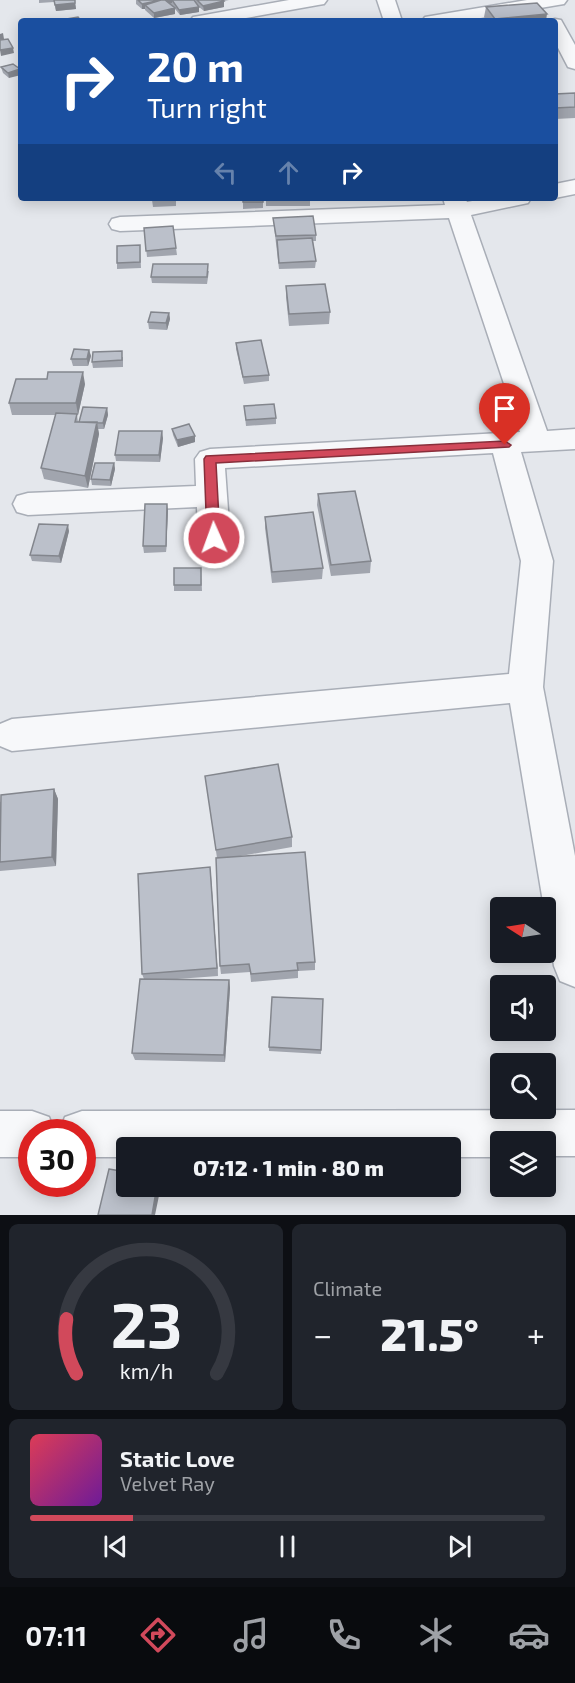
<!DOCTYPE html>
<html lang="en">
<head>
<meta charset="utf-8">
<style>
	body { margin:0; font-family:"Exo 2",sans-serif; background:#20242c; color:#f1f3f6; height:100vh; display:flex; flex-direction:column; font-size:22px; white-space:nowrap }
	* { box-sizing:border-box; margin:0 }
	p { font-size:20px; color:#9ea1a6 }
	.icon { flex:none; width:33px; height:33px; fill:none; stroke:currentColor; stroke-width:2; stroke-linecap:round; stroke-linejoin:round }
	.map { position:relative; height:1215px; overflow:hidden }
	.drawer { display:flex; flex-direction:column; gap:9px; padding:9px; background:#0d0f14; flex:1 }
	.drawer>* { flex:none }
	.hud { position:absolute; left:18px; top:18px; width:540px; height:183px; border-radius:6px; box-shadow:0 3px 15px #0003; background:#1a4fa0; color:#fff; overflow:hidden }
	.needle { width:39px; rotate:282deg }
	.tools { position:absolute; left:490px; top:897px; display:grid; gap:12px }
	.tools a { display:grid; place-items:center; width:66px; height:66px; border-radius:6px; background:#171b24; box-shadow:0 3px 15px #0003; font-size:30px }
	.speed { position:absolute; left:18px; top:1119px; display:flex; gap:12px; font-size:30px; font-weight:700; text-align:center }
	.speed>* { display:grid; place-content:center; width:78px; height:78px; border-radius:50%; background:#171b24; box-shadow:0 3px 15px #0003; line-height:1 }
	.speed .limit { border:9px solid #d22; background:#fff; color:#111 }
	.pin { position:absolute; display:grid; place-items:center; width:51px; height:51px; color:#fff; margin:-62px -26px; border-radius:50% 50% 50% 0; rotate:-45deg; box-shadow:0 0 6px #0007 }
	.pin .icon { rotate:45deg }
	.me { position:absolute; width:66px; margin:-33px; rotate:358deg; stroke-linejoin:round; filter:drop-shadow(0 0 4px #0008) }
	.turn { display:flex; align-items:center; gap:21px; height:126px; padding:0 30px; font-size:27px }
	.turn .icon { width:78px; height:78px; stroke-width:2.5 }
	.turn b { display:block; font-size:42px; line-height:51px }
	.lanes { display:flex; align-items:center; height:57px; padding:0 30px; background:#0003; justify-content:center; gap:30px; direction:ltr }
	.lanes .off { opacity:.35 }
	.big { font-size:45px; font-weight:800; line-height:1.1 }
	.drawer .tile { flex:1; display:flex; flex-direction:column; justify-content:center; gap:9px; min-width:0; padding:0 21px; border-radius:9px; background:#20242c }
	.drawer .dial { align-items:center; gap:0 }
	.dial svg { height:156px; overflow:visible; fill:none; stroke:#363941; stroke-width:7; stroke-linecap:round; text-anchor:middle }
	.dial text { fill:#f1f3f6; stroke:none }
	.song { display:flex; align-items:center; gap:18px }
	.cover { width:72px; height:72px; border-radius:9px; background:linear-gradient(135deg,hsl(350 70% 55%),hsl(280 70% 35%)) }
	.played { height:6px; border-radius:3px; background:linear-gradient(90deg,#d1495b 20%,#363941 20%) }
	.keys { display:flex; justify-content:space-around; direction:ltr }
	.heat { display:flex; justify-content:space-between; align-items:center; font-size:33px; direction:ltr }
	.drawer .tiles { flex:1; display:grid; gap:9px; grid-template-columns:1fr 1fr }
	.tile:last-child { grid-column:span 2 }
	.trip { position:absolute; left:116px; top:1137px; width:345px; height:60px; border-radius:6px; background:#171b24; box-shadow:0 3px 15px #0003; font-weight:800; line-height:60px; text-align:center }
	.tab-bar { display:flex; height:96px; justify-content:space-around; align-items:center; background:#090b0e; color:#9ea1a6 }
	.tab-bar .icon { width:42px; height:42px }
	.tab-bar .current { color:#d1495b }
	.tab-bar b { font-size:27px; color:#f1f3f6 }
	.map>svg:first-child { display:block }
	.lines { fill:none; stroke-linecap:round; stroke-linejoin:round }
	.minor-casing { stroke:#a9aeb7; stroke-width:3 }
	.minor { fill:#f7f8fa; fill-rule:evenodd }
	.wall { fill:#a1a5ae }
	.shaded-wall { fill:#83868d }
	.building { fill:#bbc0ca; stroke:#83868d; stroke-width:1.5 }
	.route { fill:#d1495b; stroke:#882f3b; stroke-width:1.5 }
</style>
</head>
<body>
<div class="map">
<svg width="575" height="1215" viewBox="0 0 575 1215">
	<rect width="100%" height="100%" fill="#e4e7ec"/>
	<g class="lines">
		<defs>
			<path id="minor" d="M289,0h38l-3,4 -6,1 -89,16h-39l3,-4 6,-1z
				M377,0h18l7,21h-18z
				M527,0h40l-3,4 -6,1 -95,16h-41l3,-4z
				M555,19l6,1 14,25v24l-7,-2 -13,-25v-21h-7z
				M575,180v14l-20,4v-14z
				M443,198h22l2,4 21,-4h43l-3,5 -57,12 76,216 28,-2v20l-54,3 32,109 -10,126 32,169v131l-15,-6 -6,-15 -8,-58h-2l-34,-205 -498,48 -12,-5v-22l12,-5 497,-45 12,-113 -28,-108 -268,15 5,70 -5,8 -11,3 -11,-3 -5,-8 -1,-31 -169,8 -11,-3 -4,-8 4,-8 11,-3 168,-7 -1,-27 5,-7 10,-3 310,-17 -71,-214 -329,13 -8,-2 -3,-5 3,-5 8,-2 325,-12z
				M575,1110v46h-29v-14h-45v15h-51v-9h-324v9h-44v-25h-23l6,-15 17,-6z
				M0,1111h32l17,6 6,15h-23v25h-32z"/>
		</defs>
		<use href="#minor" class="minor-casing"/>
		<use href="#minor" class="minor"/>
	</g>
	<path class="wall" d="M39,0h36l1,9 -20,2 -2,-9 -15,1z
		M136,0h58l1,2v-2h34l-5,1v6l-20,4 -5,-4v5l-19,3 -5,-6v5l-21,4 -9,-8v-1h-3l-6,-5z
		M486,7l60,14h-59l-3,-4z
		M13,64l-4,14 -6,-5 -2,-6z
		M575,93v25l-20,1v-25z
		M176,198v8l-23,1 -1,-7z
		M243,198h20v10l-20,1z
		M266,198h44v8h-44z
		M273,218l43,17v6h-3l3,20 -1,7 -36,1z
		M144,228l32,20 1,7 -30,2z
		M140,245l1,23 -24,1v-6z
		M209,271l-2,13 -55,-1 -1,-6z
		M286,286l44,26 -1,12 -40,2 -3,-29z
		M169,313l1,6 -3,11 -18,-1 -1,-7z
		M236,343l33,32v6l-25,3 -8,-35z
		M89,350l2,6 -3,10h-15l-2,-7z
		M123,357v10l-30,1 -1,-6z
		M85,384l-7,31h-1l1,7 29,-14 1,7 -4,14h-6l1,5 -11,54 -44,-9 -3,-11 15,-53h-44l-3,-12z
		M244,406l32,12v6l-30,2z
		M172,429l23,7v6l-17,5 -5,-12z
		M163,438l-3,24 -44,-1 -1,-6z
		M114,463l1,6 -4,17 -19,-1 -1,-6z
		M318,494l53,67 -1,12 -39,3 -14,-71z
		M168,510l-2,42 -22,1 -1,-7z
		M265,517l58,51 -1,11 -50,4 -7,-55z
		M69,531l-8,32 -29,-2 -2,-6z
		M201,568l1,23h-28v-6z
		M205,776l87,61v10l-57,10 80,105v8l-17,1v7l-47,4 -1,-10 -29,2 -1,-8 -3,-108z
		M54,789l4,10 -2,67 -56,5v-69z
		M210,867l8,109 -41,3 52,1 1,8 -5,74 -90,-2 -3,-7 12,-74 -2,-5z
		M323,999l-2,55 -52,-3v-4z"/>
	<path class="shaded-wall" d="M162,0l-17,5v4h-3v-5z
		M164,0h10h-2v3l-7,2z
		M224,1v6l-20,4 -1,-5z
		M75,3l1,6 -20,2 -1,-6z
		M199,7v5l-19,3 -1,-5z
		M175,8v6l-21,4v-5z
		M547,14l-1,7h-51v-2z
		M3,33l1,6 -4,1v-6z
		M13,48l1,5 -13,3 -1,-6z
		M20,69l1,6 -12,3 -1,-5z
		M169,313l1,6 -3,11 -1,-7z
		M89,350l2,6 -3,10 -1,-7z
		M83,372l2,12 -7,31 -2,-12z
		M107,408l1,7 -4,14 -1,-6z
		M97,422l2,12 -11,54 -3,-12z
		M162,431l1,7 -3,24 -1,-7z
		M195,436v6l-17,5 -1,-7z
		M114,463l1,6 -4,17 -1,-6z
		M167,504l1,6 -2,42v-6z
		M68,525l1,6 -8,32 -2,-7z
		M54,789l4,10 -2,67 -4,-9z
		M210,867l1,9 7,100 -1,-8z
		M229,980l1,8 -5,74 -1,-7z
		M157,1186h4l-6,29h-3z"/>
	<path class="building" d="M54,0h21v3l-20,2z
		M138,0h23l-19,4z
		M161,0h4l10,8 -21,5 -9,-8z
		M172,0h22l5,7 -20,3z
		M197,0h26l1,1 -21,5z
		M537,3l10,11 -52,5 -9,-12z
		M78,17l3,4h-14l-1,-2z
		M8,39l5,9 -13,2v-10z
		M13,64l7,5 -12,4 -7,-6z
		M575,93v14l-20,1v-14z
		M152,198h23v2h-23z
		M243,198h20v4h-20z
		M266,198h44v2h-44z
		M313,216l3,19 -40,1 -3,-18z
		M173,226l3,22 -30,3 -2,-23z
		M312,238l4,23 -37,2 -2,-23z
		M140,245v17l-23,1v-17z
		M153,264h55l-1,13h-56z
		M325,284l5,28 -41,2 -3,-28z
		M151,312l18,1 -3,10 -18,-1z
		M261,340l8,35 -26,2 -7,-34z
		M74,349l15,1 -2,9h-16z
		M122,351v9l-30,2 1,-10z
		M48,372h35l-7,31h-67l7,-24h31z
		M274,404l2,14 -30,2 -2,-14z
		M83,407l24,1 -4,15 -24,-1z
		M56,413l21,1 -2,8h22l-12,54 -44,-8z
		M189,424l6,12 -18,4 -5,-11z
		M119,431h43l-3,24h-44z
		M95,463h19l-4,17 -19,-1z
		M355,491l16,70 -40,4 -13,-71z
		M145,504h22l-1,42h-23z
		M313,512l10,56 -51,4 -7,-55z
		M39,524l29,1 -9,31 -29,-1z
		M174,568h27v17h-27z
		M278,764l14,73 -76,13 -11,-74z
		M54,789l-2,68 -52,5 1,-67z
		M305,852l10,110 -18,1 1,7 -47,4 -2,-10 -29,2 -4,-108z
		M210,867l7,101 -75,6 -4,-100z
		M140,979l89,1 -5,75 -92,-2z
		M272,997l51,2 -2,51 -52,-3z
		M109,1169l17,3v14h31l-5,29h-54z"/>
	<path class="route" d="M505,441l6,4 -2,2 -293,16 4,75 -6,4 -7,-4 -3,-79 2,-3z"/>
</svg>
<div class="tools">
<a><svg class="needle" viewBox="-14 -14 28 28"><path d="M0-13l5 13h-10z" fill="#e53935"/><path d="M0 13l5-13h-10z" fill="#9ea1a6"/></svg></a>
<a><svg class="icon" aria-label="sound" viewBox="0 0 24 24"><path d="M4 9h4l5-4v14l-5-4H4zM17 9q2 3 0 6"/></svg></a>
<a><svg class="icon" aria-label="search" viewBox="0 0 24 24"><circle cx="10" cy="10" r="6"/><path d="M15 15l6 6"/></svg></a>
<a><svg class="icon" aria-label="layers" viewBox="0 0 24 24"><path d="M12 4l9 5-9 5-9-5zM3 14l9 5 9-5"/></svg></a>
</div>
<div class="speed"><div class="limit">30</div></div>
<div class="pin" style="left:505px;top:445px;background:#d93025"><svg class="icon" aria-label="arrive" viewBox="0 0 24 24"><path d="M6 21V4h12l-3 4 3 4H6"/></svg></div>
<svg class="me" style="left:214px;top:538px" viewBox="-20 -20 40 40"><circle r="17" fill="#d1495b" stroke="#fff" stroke-width="3"/><path d="M0-11L8 9 0 5-8 9z" fill="#fff"/></svg>
<div class="trip">07:12 · 1 min · 80 m</div>
<div class="hud">
<div class="turn"><svg class="icon" aria-label="right" viewBox="0 0 24 24"><path d="M7 20v-9h11M14 6l5 5-5 5"/></svg><div><b>20 m</b>Turn right</div></div>
<div class="lanes"><svg class="icon off" aria-label="left" viewBox="0 0 24 24"><path d="M17 20v-9H6M10 6l-5 5 5 5"/></svg><svg class="icon off" aria-label="ahead" viewBox="0 0 24 24"><path d="M12 20V5M6 11l6-6 6 6"/></svg><svg class="icon" aria-label="right" viewBox="0 0 24 24"><path d="M7 20v-9h11M14 6l5 5-5 5"/></svg></div>
</div>
</div>
<section class="drawer">
<div class="tiles">
<div class="tile dial"><svg viewBox="0 0 100 80">
<path d="M14 69A42 42 0 1 1 86 69"/>
<path d="M14 69A42 42 0 0 1 9 41" stroke="#d1495b"/>
<text x="50" y="56" font-size="32" font-weight="700">23</text>
<text x="50" y="72" font-size="11">km/h</text>
</svg></div>
<div class="tile"><p>Climate</p>
<div class="heat"><a>−</a><b class="big">21.5°</b><a>+</a></div>
</div>
<div class="tile">
<div class="song"><i class="cover"></i><div><b>Static Love</b><p>Velvet Ray</p></div></div>
<div class="played"></div>
<div class="keys"><svg class="icon" aria-label="previous" viewBox="0 0 24 24"><path d="M18 5L8 12l10 7zM5 5v14"/></svg><svg class="icon" aria-label="pause" viewBox="0 0 24 24"><path d="M8 5v14M16 5v14"/></svg><svg class="icon" aria-label="next" viewBox="0 0 24 24"><path d="M6 5l10 7-10 7zM19 5v14"/></svg></div>
</div>
</div>
</section>
<nav class="tab-bar">
<b>07:11</b>
<svg class="icon current" aria-label="directions" viewBox="0 0 24 24"><path d="M12 3l9 9-9 9-9-9zM9 14v-3h6M13 9l2 2-2 2"/></svg>
<svg class="icon" aria-label="music" viewBox="0 0 24 24"><path d="M9 18V5l10-2v13"/><circle cx="6" cy="18" r="3"/><circle cx="16" cy="16" r="3"/></svg>
<svg class="icon" aria-label="phone" viewBox="0 0 24 24"><path d="M5 4h4l2 5-3 2q2 4 5 5l2-3 5 2v4C11 20 4 13 5 4z"/></svg>
<svg class="icon" aria-label="climate" viewBox="0 0 24 24"><path d="M12 3v18M4 7l16 10M4 17L20 7"/></svg>
<svg class="icon" aria-label="car" viewBox="0 0 24 24"><path d="M5 17H2v-5l4-1 3-4h7l3 4 3 1v5h-3M9 17h6M6 11h13"/><circle cx="7" cy="17" r="2"/><circle cx="17" cy="17" r="2"/></svg>
</nav>
</body>
</html>
